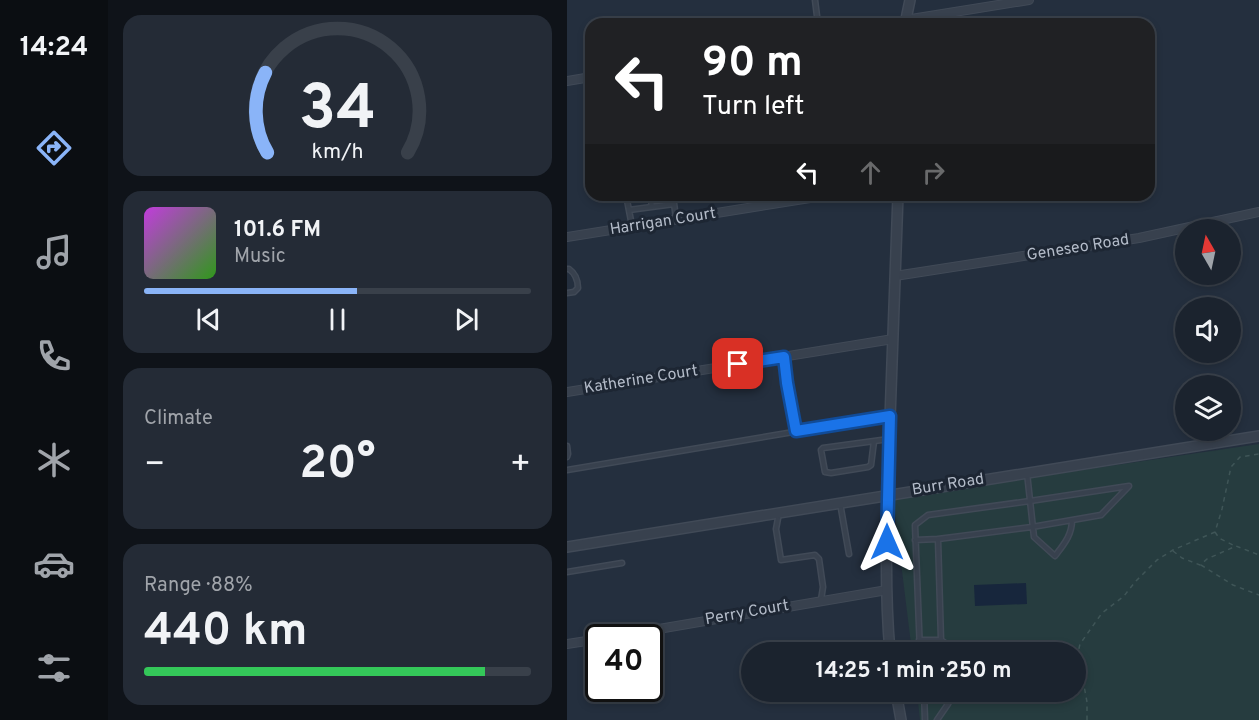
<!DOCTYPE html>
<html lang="en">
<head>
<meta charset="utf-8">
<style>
	body { margin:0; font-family:Overpass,sans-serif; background:#242b36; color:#f1f3f6; height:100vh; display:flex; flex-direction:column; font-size:22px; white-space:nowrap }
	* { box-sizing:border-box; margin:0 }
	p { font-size:20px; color:#a0a4aa }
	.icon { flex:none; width:33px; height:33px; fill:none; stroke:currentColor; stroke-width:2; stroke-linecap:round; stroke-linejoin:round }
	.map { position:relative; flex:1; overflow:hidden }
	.side { display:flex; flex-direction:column; gap:15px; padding:15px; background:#0f1319; width:459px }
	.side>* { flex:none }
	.hud { position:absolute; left:18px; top:18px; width:570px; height:183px; border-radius:18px; box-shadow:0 3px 9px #0003,0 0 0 2px #39404a; background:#202124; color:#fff; overflow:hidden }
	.needle { width:39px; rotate:351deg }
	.buttons { position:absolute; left:608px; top:219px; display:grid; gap:12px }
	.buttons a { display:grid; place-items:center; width:66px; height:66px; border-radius:50%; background:#1b232e; box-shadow:0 3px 9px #0003,0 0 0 2px #39404a; font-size:30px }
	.speed { position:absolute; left:18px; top:624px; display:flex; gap:12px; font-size:30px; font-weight:700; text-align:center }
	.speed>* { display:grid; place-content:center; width:78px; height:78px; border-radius:50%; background:#1b232e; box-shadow:0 3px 9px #0003,0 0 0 2px #39404a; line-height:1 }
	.speed .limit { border:3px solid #111; border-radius:9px; background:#fff; color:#111 }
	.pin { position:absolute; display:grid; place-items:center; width:51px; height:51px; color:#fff; margin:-26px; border-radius:12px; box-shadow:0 3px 9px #0006 }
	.me { position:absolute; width:66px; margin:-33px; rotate:0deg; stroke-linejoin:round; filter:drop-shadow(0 0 4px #0008) }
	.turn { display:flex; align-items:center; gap:21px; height:126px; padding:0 18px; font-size:27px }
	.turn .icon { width:78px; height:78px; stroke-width:2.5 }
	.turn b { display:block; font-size:42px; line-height:51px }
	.lanes { display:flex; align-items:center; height:57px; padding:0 18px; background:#0003; justify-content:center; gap:30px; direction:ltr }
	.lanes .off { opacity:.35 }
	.big { font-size:45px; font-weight:700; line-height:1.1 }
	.side .widget { flex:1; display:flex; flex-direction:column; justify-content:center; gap:9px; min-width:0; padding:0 21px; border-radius:18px; background:#242b36 }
	.side .dial { align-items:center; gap:0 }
	.dial svg { height:156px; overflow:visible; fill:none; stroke:#39404a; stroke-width:7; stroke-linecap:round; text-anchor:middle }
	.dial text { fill:#f1f3f6; stroke:none }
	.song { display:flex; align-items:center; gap:18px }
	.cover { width:72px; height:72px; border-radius:9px; background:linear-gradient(135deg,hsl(290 70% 55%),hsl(110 70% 35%)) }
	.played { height:6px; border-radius:3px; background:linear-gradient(90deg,#8ab4f8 55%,#39404a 55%) }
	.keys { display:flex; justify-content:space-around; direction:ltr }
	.heat { display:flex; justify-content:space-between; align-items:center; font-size:33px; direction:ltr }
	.charge { height:9px; border-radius:4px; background:linear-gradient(90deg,#34c759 88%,#39404a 0) }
	.trip { position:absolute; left:174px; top:642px; width:345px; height:60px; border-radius:30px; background:#1b232e; box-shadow:0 3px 9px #0003,0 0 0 2px #39404a; font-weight:700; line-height:60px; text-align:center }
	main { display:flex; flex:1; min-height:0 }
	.menu { display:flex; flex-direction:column; width:108px; justify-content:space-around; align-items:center; background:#0b0e12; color:#a0a4aa }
	.menu .icon { width:42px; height:42px }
	.menu .active { color:#8ab4f8 }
	.menu b { font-size:27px; color:#f1f3f6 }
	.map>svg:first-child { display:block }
	.green { fill:#263c3f }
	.water { fill:#17263c }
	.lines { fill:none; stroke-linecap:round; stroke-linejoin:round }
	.service-casing { stroke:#414a57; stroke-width:7 }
	.minor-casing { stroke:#414a57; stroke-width:10 }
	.tertiary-casing { stroke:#414a57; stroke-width:12 }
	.path { stroke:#3f5557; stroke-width:1.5; stroke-dasharray:4.5 4.5; stroke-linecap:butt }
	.service { stroke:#38414e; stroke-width:4 }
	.minor { stroke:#38414e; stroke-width:8 }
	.tertiary { stroke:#38414e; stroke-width:9 }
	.route-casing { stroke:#114b97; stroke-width:15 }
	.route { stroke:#1a73e8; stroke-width:10 }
	.labels { text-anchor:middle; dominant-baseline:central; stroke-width:6; stroke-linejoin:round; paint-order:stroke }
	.street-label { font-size:16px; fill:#b4bcc9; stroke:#1d2633 }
</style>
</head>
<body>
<main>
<nav class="menu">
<b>14:24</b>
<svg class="icon active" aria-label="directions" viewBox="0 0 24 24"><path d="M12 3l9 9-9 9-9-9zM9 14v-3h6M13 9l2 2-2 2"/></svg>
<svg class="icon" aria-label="music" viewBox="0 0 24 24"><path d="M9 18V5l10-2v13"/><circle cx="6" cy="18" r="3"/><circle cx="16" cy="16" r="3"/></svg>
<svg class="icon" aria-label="phone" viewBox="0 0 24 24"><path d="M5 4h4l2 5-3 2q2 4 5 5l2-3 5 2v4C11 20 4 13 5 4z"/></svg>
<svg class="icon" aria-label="climate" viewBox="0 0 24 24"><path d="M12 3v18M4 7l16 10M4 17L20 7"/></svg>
<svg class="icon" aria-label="car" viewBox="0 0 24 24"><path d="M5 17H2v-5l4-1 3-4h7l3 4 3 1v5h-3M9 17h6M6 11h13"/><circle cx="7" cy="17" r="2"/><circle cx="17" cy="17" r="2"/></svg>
<svg class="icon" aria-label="filters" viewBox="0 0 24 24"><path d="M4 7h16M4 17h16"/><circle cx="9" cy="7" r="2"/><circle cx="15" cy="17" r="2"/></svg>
</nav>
<section class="side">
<div class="widget dial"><svg viewBox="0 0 100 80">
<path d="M14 69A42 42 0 1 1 86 69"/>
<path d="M14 69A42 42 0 0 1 13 28" stroke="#8ab4f8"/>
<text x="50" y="56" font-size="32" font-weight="700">34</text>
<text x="50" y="72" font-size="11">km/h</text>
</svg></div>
<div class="widget">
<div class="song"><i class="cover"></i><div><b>101.6 FM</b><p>Music</p></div></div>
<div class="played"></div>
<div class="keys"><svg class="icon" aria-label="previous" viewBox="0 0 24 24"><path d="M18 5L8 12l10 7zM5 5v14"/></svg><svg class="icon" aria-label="pause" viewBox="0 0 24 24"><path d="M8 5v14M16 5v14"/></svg><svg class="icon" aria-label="next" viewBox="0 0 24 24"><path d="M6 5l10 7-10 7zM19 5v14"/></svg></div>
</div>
<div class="widget"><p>Climate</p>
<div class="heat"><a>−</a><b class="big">20°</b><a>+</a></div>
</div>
<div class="widget"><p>Range · 88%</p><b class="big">440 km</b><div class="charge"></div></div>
</section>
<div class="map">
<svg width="692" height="720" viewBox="0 0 692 720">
	<rect width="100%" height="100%" fill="#242f3e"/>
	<path class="green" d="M692,444v276h-339l-3,-28h158v-40h-163l-19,-154z"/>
	<path class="water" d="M459,583l1,21 -52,2 -1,-21z"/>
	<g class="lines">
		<defs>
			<path id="service" d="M248,0l3,24
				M22,42l2,11
				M59,195l6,31
				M83,195l2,12
				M106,195l3,24
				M62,210l45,-6
				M0,269h2c7,5 9,11 9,19l-4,4 -7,1
				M217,358l3,25 9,48
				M307,441l-3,24 -3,2 -37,6 -6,-1 -4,-22 2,-2 66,-9
				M0,446l1,8 -1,3
				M0,470l322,-54
				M460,473l7,64 21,19c9,-12 17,-21 17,-36
				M273,503l9,51
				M212,513l-3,16 5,31 34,-5 4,4 4,28 -2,13
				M348,540l23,-1
				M0,572l55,-9
				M352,640h22l17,12
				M353,652l-5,-127 13,-10 102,-14 99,-15 -28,29 -69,12 -94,12 3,101
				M357,692l1,28
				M370,720l11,-16 4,-8"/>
			<path id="minor" d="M338,20l124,-20
				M0,81l24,-4
				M0,237l262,-42
				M328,276l244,-38 120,-26
				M0,392l326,-53
				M39,638l281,-48
				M0,644l32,-5"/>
			<path id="tertiary" d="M338,24l5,-24
				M0,547l692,-111
				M323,652c-6,-67 -3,-138 -1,-205 3,-84 6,-168 9,-252
				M329,692l5,28"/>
		</defs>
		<use href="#service" class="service-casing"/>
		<use href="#minor" class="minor-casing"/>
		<use href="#tertiary" class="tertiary-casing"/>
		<path class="path" d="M648,532l4,6 16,8
			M606,551l9,7 18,7 7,-6 29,-13 23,9
			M634,565l32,20 26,10
			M520,720v-18l-9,-49 2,-9 22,-31 22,-17 11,-14 22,-22 16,-10 42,-18 7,-23 9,-42 9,-10 19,-3"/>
		<use href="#service" class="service"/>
		<use href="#minor" class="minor"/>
		<use href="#tertiary" class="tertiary"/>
	</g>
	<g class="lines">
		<defs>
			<path id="route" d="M171,364l46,-7 3,26 9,48 94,-15 -3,126"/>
		</defs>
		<use href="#route" class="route-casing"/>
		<use href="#route" class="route"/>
	</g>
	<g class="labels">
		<g class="street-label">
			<text transform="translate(96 222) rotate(-9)">Harrigan Court</text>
			<text transform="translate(511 248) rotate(-9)">Geneseo Road</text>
			<text transform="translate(74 380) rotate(-9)">Katherine Court</text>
			<text transform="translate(381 485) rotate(-9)">Burr Road</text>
			<text transform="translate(180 613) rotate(-10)">Perry Court</text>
		</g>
	</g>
</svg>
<div class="buttons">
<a><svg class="needle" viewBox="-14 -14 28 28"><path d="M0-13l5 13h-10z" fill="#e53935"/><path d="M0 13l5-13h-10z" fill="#a0a4aa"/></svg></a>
<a><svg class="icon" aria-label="sound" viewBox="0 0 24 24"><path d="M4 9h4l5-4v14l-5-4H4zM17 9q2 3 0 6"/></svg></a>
<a><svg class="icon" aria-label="layers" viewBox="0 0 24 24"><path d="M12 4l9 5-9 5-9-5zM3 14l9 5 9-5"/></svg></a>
</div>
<div class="speed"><div class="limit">40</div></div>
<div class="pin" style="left:171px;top:364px;background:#d93025"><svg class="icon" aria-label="arrive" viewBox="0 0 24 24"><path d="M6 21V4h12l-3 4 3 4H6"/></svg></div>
<svg class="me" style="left:320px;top:542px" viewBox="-20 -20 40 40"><path d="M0-17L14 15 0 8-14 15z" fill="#1a73e8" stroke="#fff" stroke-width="4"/></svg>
<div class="trip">14:25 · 1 min · 250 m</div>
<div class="hud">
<div class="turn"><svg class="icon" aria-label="left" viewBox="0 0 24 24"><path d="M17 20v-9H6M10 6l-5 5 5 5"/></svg><div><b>90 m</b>Turn left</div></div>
<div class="lanes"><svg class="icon" aria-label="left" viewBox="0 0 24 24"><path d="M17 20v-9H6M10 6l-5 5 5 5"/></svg><svg class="icon off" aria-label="ahead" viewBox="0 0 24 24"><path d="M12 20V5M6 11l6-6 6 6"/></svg><svg class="icon off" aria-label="right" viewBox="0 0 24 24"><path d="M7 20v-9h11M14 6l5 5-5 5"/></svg></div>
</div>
</div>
</main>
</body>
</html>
